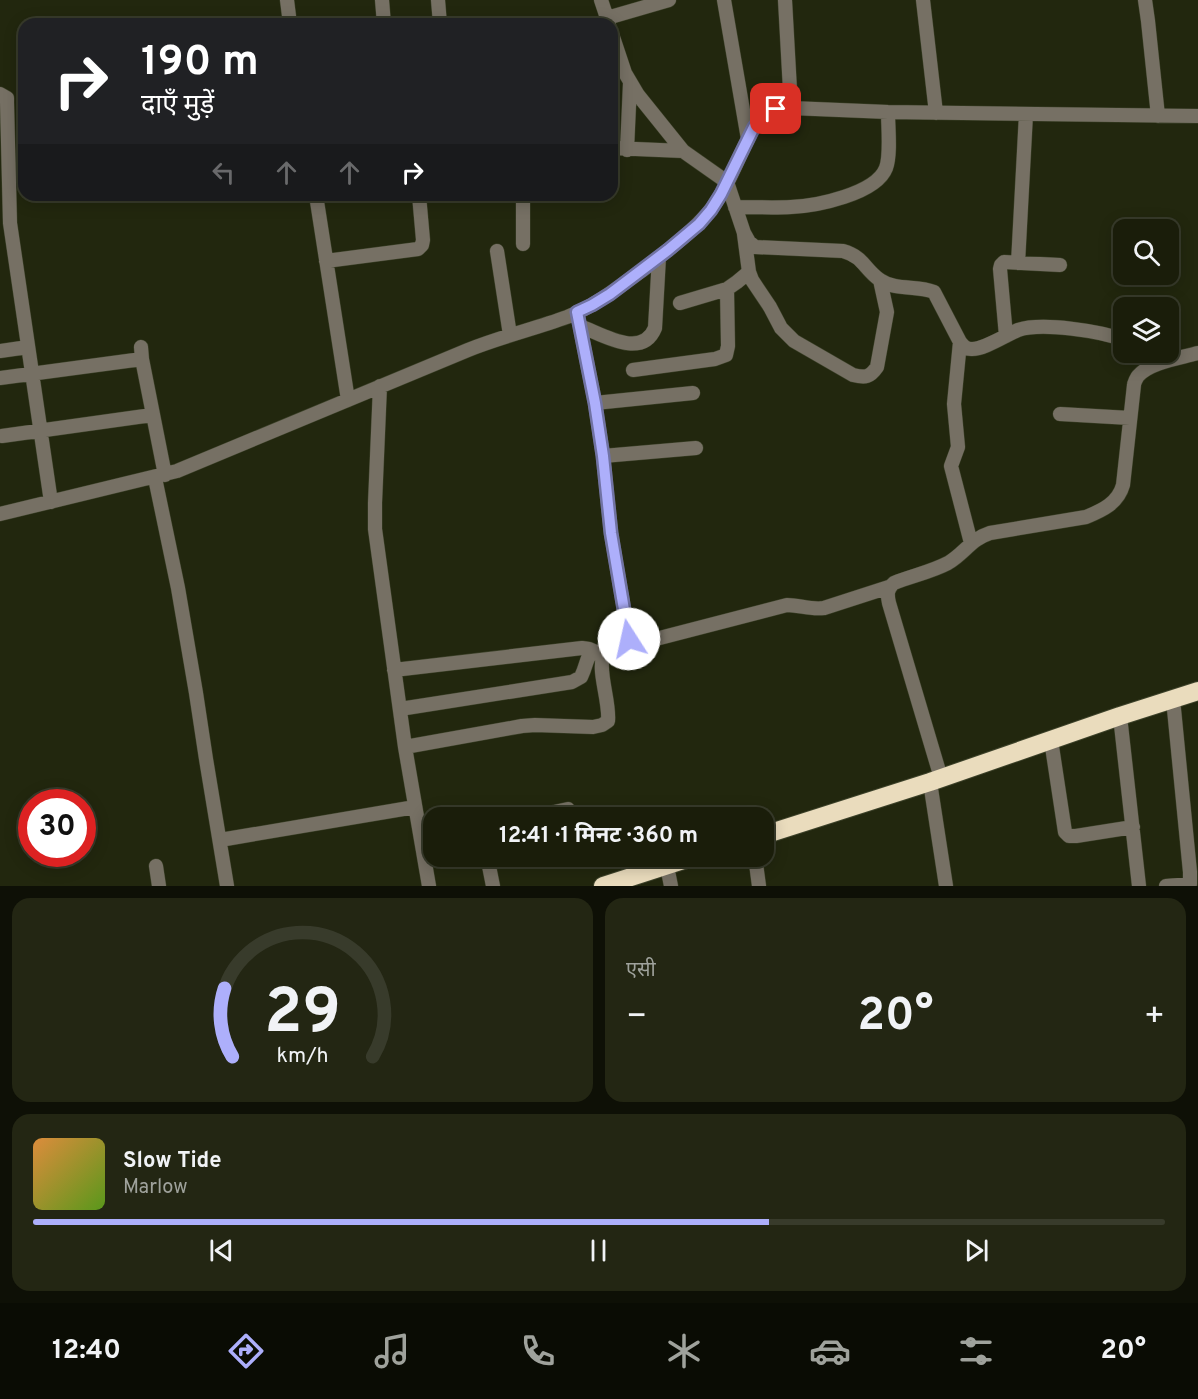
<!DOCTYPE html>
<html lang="hi">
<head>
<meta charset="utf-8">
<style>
	body { margin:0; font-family:Overpass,"Noto Sans Devanagari",sans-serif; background:#232613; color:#f1f3f6; height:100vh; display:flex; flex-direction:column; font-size:22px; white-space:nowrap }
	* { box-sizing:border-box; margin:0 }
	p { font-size:20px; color:#9fa29c }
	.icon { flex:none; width:33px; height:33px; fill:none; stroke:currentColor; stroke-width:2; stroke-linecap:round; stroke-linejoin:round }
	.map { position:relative; height:886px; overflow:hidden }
	.drawer { display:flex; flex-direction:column; gap:12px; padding:12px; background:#0e1006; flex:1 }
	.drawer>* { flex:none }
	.guide { position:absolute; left:18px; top:18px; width:600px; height:183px; border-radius:18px; box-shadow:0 3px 15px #0003,0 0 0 2px #383b2b; background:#202124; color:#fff; overflow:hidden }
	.fabs { position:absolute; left:1113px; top:219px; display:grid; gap:12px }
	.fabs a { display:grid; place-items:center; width:66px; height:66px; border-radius:12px; background:#1a1d0a; box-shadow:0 3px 15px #0003,0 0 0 2px #383b2b; font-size:30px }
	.speed { position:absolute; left:18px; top:789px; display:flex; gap:12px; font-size:30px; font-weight:700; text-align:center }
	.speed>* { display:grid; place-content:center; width:78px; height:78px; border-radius:50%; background:#1a1d0a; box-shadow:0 3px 15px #0003,0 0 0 2px #383b2b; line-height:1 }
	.speed .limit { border:9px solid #d22; background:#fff; color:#111 }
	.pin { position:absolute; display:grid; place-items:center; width:51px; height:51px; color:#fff; margin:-26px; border-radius:12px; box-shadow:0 3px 9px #0006 }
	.me { position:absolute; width:66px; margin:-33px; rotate:350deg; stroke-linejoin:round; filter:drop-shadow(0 0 4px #0008) }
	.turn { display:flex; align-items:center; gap:21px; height:126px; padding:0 24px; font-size:27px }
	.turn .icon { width:78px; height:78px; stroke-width:2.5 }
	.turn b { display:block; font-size:42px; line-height:51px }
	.lanes { display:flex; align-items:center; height:57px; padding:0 24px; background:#0003; justify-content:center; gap:30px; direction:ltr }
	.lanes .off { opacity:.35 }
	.big { font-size:45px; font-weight:700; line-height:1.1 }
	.drawer .card { flex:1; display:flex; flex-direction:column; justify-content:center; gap:9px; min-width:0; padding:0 21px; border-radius:18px; background:#232613 }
	.drawer .dial { align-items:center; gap:0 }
	.dial svg { height:156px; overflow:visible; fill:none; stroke:#383b2b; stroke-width:7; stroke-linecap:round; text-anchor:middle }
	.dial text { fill:#f1f3f6; stroke:none }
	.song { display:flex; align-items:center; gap:18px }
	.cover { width:72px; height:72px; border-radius:9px; background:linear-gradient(135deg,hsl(30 70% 55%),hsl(90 70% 35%)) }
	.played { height:6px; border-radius:3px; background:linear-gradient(90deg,#adaffb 65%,#383b2b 65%) }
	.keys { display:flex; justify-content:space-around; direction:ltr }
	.heat { display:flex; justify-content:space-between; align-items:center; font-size:33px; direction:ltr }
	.drawer .tiles { flex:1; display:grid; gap:12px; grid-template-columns:1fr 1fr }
	.card:last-child { grid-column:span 2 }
	.trip { position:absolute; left:423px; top:807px; width:351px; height:60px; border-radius:18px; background:#1a1d0a; box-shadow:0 3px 15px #0003,0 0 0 2px #383b2b; font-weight:700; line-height:60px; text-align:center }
	.tabs { display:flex; height:96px; justify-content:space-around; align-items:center; background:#0a0c04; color:#9fa29c }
	.tabs .icon { width:42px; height:42px }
	.tabs .on { color:#adaffb }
	.tabs b { font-size:27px; color:#f1f3f6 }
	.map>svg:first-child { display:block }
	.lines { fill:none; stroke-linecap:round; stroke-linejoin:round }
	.minor-casing { stroke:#3d422a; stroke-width:15 }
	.highway-casing { stroke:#3d422a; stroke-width:20 }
	.minor { stroke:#767064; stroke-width:14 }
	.highway { stroke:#eadcbd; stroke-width:18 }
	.route-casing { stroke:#7072a3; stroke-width:15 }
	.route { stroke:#adaffb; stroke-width:10 }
</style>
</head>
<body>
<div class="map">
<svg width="1198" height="886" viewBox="0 0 1198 886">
	<rect width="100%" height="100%" fill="#22270e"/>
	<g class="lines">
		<defs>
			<path id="minor" d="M287,0l3,24
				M382,0l2,24
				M438,0l2,24
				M601,0l8,24
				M724,0l24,139
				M785,0l6,108
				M923,0l13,113
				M1145,0l3,21 10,95
				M607,18l62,-18
				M612,34l13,39 13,22 45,56 44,31 17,51 5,9 6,5 88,4c21,6 21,18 37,29 16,11 37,5 54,12l26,50c3,4 6,7 11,7 12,1 35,-14 47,-19 24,-8 82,1 106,10
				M0,94l7,4v4l3,121 41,279
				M612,148l71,3
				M627,150l3,-67
				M316,195l32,205
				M523,195v49
				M735,207c19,0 38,1 56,0 25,-1 85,-13 95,-39 5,-13 2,-41 2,-56
				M744,234l5,38 3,8 18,27 11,21 13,13 59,34c13,3 17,2 24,-8l10,-55 -7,-32
				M497,251l13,84
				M326,261l92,-12 4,-4 1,-5 -4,-45
				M1018,263l8,-149
				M680,303l47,-14 10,-7 12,-10
				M580,326c22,8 62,34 75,2l4,-71
				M1006,336l-6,-67 1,-4 3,-3 56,3
				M960,342l-6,62 4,43 -7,19 20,77
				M141,347l1,12 23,116
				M0,351l28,-4
				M1143,352l16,11
				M633,370l82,-11 11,-4 2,-9 -1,-57
				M0,378l142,-19
				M380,386l-5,117v26l30,218 24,139
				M595,403l98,-10
				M1060,414l70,4
				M2,436l150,-21
				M603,456l93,-8
				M155,478l23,110 18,105 10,66 21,127
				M0,514l177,-43 291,-121c32,-13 66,-21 99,-33 28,-11 52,-30 77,-48 23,-18 46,-35 65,-57 15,-18 26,-46 36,-67 6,-11 10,-24 20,-31 8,-5 17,-6 26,-6l97,4 310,4
				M621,648l166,-43c12,0 24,5 37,3l65,-21
				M394,670l188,-22 7,1 7,3
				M400,709l172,-27 9,-5c10,-21 1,-24 29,-26
				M1120,716l19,170
				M1051,740l14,92 4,4h7l57,-9
				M405,747l117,-21 13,-1 58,2 9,-2 6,-4c2,-18 -10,-49 -5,-63 4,-12 20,-5 26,-19l-18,-106 -8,-77 -8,-53 -18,-91
				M941,778l-52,-175c-2,-9 -2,-14 5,-20 17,-7 37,-11 54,-20 16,-9 23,-24 42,-30l96,-16c17,-7 32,-14 37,-32l11,-100c0,-2 3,-8 4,-9 12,-14 43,-18 60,-23
				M930,782l16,104
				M526,818l42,-9
				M220,840l195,-33
				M487,856l6,30
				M755,856l4,30
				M156,866l3,20
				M667,866l4,20
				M1166,886l24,-2v-12l-17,-173"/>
			<path id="highway" d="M764,835l166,-53 190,-66 78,-25
				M603,886l93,-30"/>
		</defs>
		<use href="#minor" class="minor-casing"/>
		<use href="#highway" class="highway-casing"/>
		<use href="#minor" class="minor"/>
		<use href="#highway" class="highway"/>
	</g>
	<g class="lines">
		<defs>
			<path id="route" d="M629,639l-18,-106 -8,-77 -8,-53 -18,-91 15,-7 18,-11 58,-44 31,-26 12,-14 10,-16 33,-67 10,-12 12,-6"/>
		</defs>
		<use href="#route" class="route-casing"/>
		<use href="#route" class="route"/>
	</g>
</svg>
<div class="fabs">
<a><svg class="icon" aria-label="search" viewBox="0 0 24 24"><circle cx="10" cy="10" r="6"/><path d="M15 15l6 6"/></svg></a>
<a><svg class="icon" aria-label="layers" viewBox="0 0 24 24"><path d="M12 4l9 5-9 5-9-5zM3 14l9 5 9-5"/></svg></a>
</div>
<div class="speed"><div class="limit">30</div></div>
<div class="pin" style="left:776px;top:109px;background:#d93025"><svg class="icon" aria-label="arrive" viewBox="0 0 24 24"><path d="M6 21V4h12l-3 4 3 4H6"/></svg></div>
<svg class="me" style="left:629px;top:639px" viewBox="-20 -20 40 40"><circle r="19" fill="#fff"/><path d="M0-13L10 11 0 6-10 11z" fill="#adaffb"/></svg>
<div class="trip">12:41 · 1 मिनट · 360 m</div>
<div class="guide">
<div class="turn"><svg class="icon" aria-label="right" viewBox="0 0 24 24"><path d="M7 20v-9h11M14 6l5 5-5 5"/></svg><div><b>190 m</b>दाएँ मुड़ें</div></div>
<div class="lanes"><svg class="icon off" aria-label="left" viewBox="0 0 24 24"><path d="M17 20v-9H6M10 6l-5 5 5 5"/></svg><svg class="icon off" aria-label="ahead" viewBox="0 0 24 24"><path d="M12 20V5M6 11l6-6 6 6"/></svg><svg class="icon off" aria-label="ahead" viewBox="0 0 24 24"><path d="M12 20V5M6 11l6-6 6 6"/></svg><svg class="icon" aria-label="right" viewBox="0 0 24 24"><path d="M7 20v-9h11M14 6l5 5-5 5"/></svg></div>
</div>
</div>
<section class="drawer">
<div class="tiles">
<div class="card dial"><svg viewBox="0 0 100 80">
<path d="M14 69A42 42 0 1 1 86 69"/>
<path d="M14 69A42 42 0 0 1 10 34" stroke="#adaffb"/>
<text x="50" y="56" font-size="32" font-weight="700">29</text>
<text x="50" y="72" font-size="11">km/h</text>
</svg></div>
<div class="card"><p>एसी</p>
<div class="heat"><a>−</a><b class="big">20°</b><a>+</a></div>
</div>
<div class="card">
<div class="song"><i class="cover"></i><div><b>Slow Tide</b><p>Marlow</p></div></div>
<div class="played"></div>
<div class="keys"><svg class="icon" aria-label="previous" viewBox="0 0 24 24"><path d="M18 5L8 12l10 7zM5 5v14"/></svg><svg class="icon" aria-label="pause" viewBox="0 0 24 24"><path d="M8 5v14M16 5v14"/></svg><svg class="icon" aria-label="next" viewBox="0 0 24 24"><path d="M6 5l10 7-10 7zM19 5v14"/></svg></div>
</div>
</div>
</section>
<nav class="tabs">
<b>12:40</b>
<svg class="icon on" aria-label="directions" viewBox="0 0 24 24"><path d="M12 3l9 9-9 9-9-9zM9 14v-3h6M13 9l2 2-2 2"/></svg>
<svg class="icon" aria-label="music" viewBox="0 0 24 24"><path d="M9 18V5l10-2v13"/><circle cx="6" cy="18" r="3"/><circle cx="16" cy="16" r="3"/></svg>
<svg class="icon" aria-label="phone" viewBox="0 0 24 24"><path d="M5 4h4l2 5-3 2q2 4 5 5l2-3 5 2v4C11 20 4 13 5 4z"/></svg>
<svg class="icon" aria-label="climate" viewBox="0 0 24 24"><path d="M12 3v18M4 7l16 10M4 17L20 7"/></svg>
<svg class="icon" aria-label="car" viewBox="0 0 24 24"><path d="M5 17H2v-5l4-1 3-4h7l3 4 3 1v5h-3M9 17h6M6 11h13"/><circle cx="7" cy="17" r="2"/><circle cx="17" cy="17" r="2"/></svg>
<svg class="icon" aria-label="filters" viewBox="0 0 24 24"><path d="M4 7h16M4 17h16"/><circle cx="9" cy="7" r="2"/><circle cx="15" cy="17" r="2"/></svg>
<b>20°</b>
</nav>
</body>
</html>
